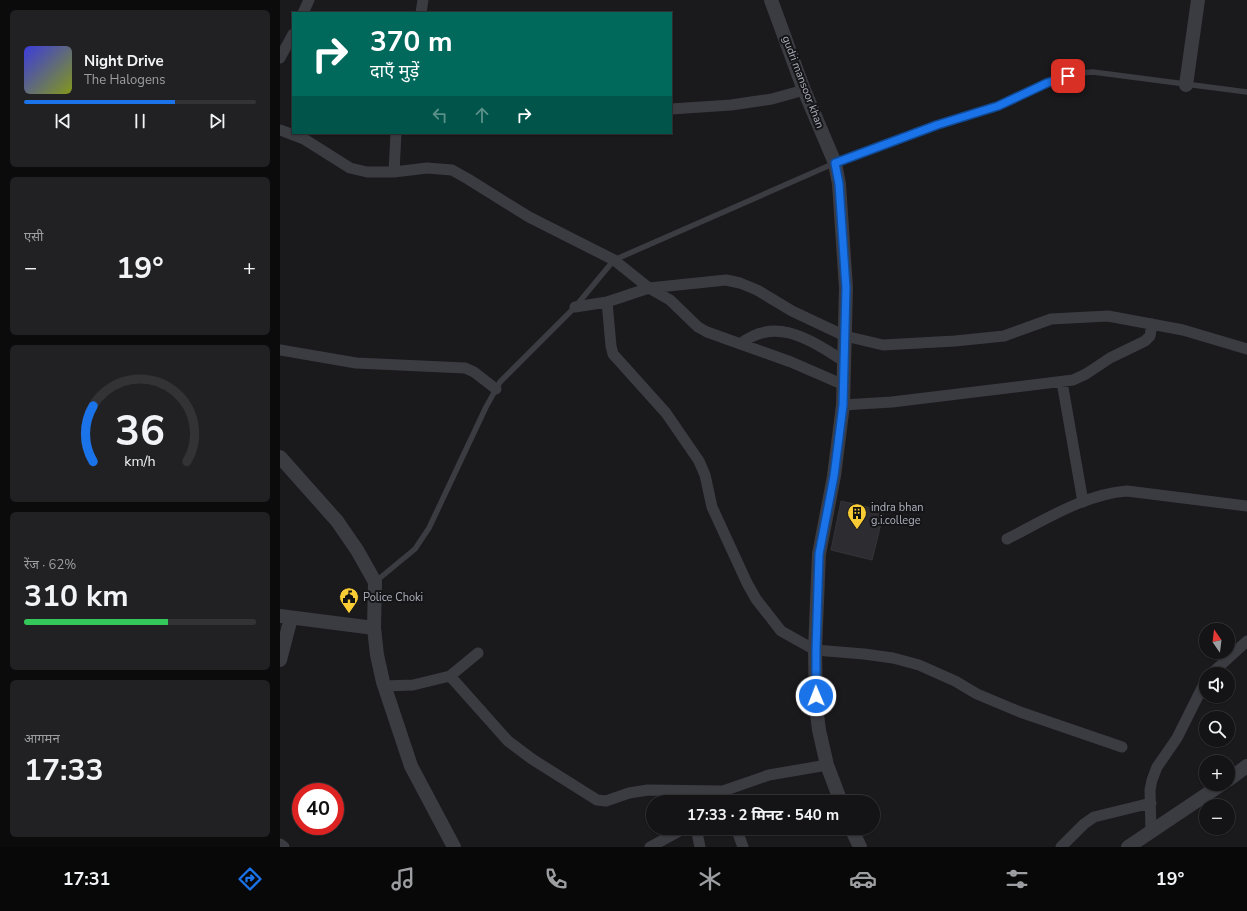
<!DOCTYPE html>
<html lang="hi">
<head>
<meta charset="utf-8">
<style>
	body { margin:0; font-family:"Nunito Sans","Noto Sans Devanagari",sans-serif; background:#212123; color:#f1f3f6; height:100vh; display:flex; flex-direction:column; font-size:15px; white-space:nowrap }
	* { box-sizing:border-box; margin:0 }
	p { font-size:13px; color:#9d9ea1 }
	.icon { flex:none; width:22px; height:22px; fill:none; stroke:currentColor; stroke-width:2; stroke-linecap:round; stroke-linejoin:round }
	.map { position:relative; flex:1; overflow:hidden }
	.drawer { display:flex; flex-direction:column; gap:10px; padding:10px; background:#0b0b0c; width:280px }
	.drawer>* { flex:none }
	.hud { position:absolute; left:12px; top:12px; width:380px; height:122px; border-radius:0px; box-shadow:0 1px 3px #0004,0 0 0 1px #333335; background:#00695c; color:#fff; overflow:hidden }
	.needle { width:26px; rotate:346deg }
	.fabs { position:absolute; left:919px; top:623px; display:grid; gap:8px }
	.fabs a { display:grid; place-items:center; width:36px; height:36px; border-radius:50%; background:#141416; box-shadow:0 1px 3px #0004,0 0 0 1px #333335; font-size:20px }
	.speed { position:absolute; left:12px; top:783px; display:flex; gap:8px; font-size:20px; font-weight:700; text-align:center }
	.speed>* { display:grid; place-content:center; width:52px; height:52px; border-radius:50%; background:#141416; box-shadow:0 1px 3px #0004,0 0 0 1px #333335; line-height:1 }
	.speed .limit { border:6px solid #d22; background:#fff; color:#111 }
	.pin { position:absolute; display:grid; place-items:center; width:34px; height:34px; color:#fff; margin:-17px; border-radius:8px; box-shadow:0 2px 6px #0006 }
	.me { position:absolute; width:44px; margin:-22px; rotate:359deg; stroke-linejoin:round; filter:drop-shadow(0 0 3px #0008) }
	.turn { display:flex; align-items:center; gap:14px; height:84px; padding:0 12px; font-size:18px }
	.turn .icon { width:52px; height:52px; stroke-width:2.5 }
	.turn b { display:block; font-size:28px; line-height:34px }
	.lanes { display:flex; align-items:center; height:38px; padding:0 12px; background:#0003; justify-content:center; gap:20px; direction:ltr }
	.lanes .off { opacity:.35 }
	.big { font-size:30px; font-weight:700; line-height:1.1 }
	.drawer .card { flex:1; display:flex; flex-direction:column; justify-content:center; gap:6px; min-width:0; padding:0 14px; border-radius:6px; background:#212123 }
	.drawer .dial { align-items:center; gap:0 }
	.dial svg { height:104px; overflow:visible; fill:none; stroke:#333335; stroke-width:7; stroke-linecap:round; text-anchor:middle }
	.dial text { fill:#f1f3f6; stroke:none }
	.song { display:flex; align-items:center; gap:12px }
	.cover { width:48px; height:48px; border-radius:6px; background:linear-gradient(135deg,hsl(240 70% 55%),hsl(70 70% 35%)) }
	.played { height:4px; border-radius:2px; background:linear-gradient(90deg,#1a73e8 65%,#333335 65%) }
	.keys { display:flex; justify-content:space-around; direction:ltr }
	.heat { display:flex; justify-content:space-between; align-items:center; font-size:22px; direction:ltr }
	.charge { height:6px; border-radius:3px; background:linear-gradient(90deg,#34c759 62%,#333335 0) }
	.trip { position:absolute; left:366px; top:795px; width:234px; height:40px; border-radius:20px; background:#141416; box-shadow:0 1px 3px #0004,0 0 0 1px #333335; font-weight:700; line-height:40px; text-align:center }
	.menu { display:flex; height:64px; justify-content:space-around; align-items:center; background:#080809; color:#9d9ea1 }
	.menu .icon { width:28px; height:28px }
	.menu .active { color:#1a73e8 }
	.menu b { font-size:18px; color:#f1f3f6 }
	main { display:flex; flex:1; min-height:0 }
	.map>svg:first-child { display:block }
	.building { fill:#2d2d31; stroke:#343439 }
	.lines { fill:none; stroke-linecap:round; stroke-linejoin:round }
	.service { stroke:#3b3b42; stroke-width:5.5 }
	.minor { stroke:#3b3b42; stroke-width:11 }
	.tertiary { stroke:#3b3b42; stroke-width:14 }
	.route-casing { stroke:#114b97; stroke-width:10 }
	.route { stroke:#1a73e8; stroke-width:7 }
	.labels { text-anchor:middle; dominant-baseline:central; stroke-width:4; stroke-linejoin:round; paint-order:stroke }
	.street-label { font-size:11px; fill:#acb0bc; stroke:#151518 }
	.poi-label { font-size:11px; fill:#acb0bc; stroke:#151518; text-anchor:start }
</style>
</head>
<body>
<main>
<section class="drawer">
<div class="card">
<div class="song"><i class="cover"></i><div><b>Night Drive</b><p>The Halogens</p></div></div>
<div class="played"></div>
<div class="keys"><svg class="icon" aria-label="previous" viewBox="0 0 24 24"><path d="M18 5L8 12l10 7zM5 5v14"/></svg><svg class="icon" aria-label="pause" viewBox="0 0 24 24"><path d="M8 5v14M16 5v14"/></svg><svg class="icon" aria-label="next" viewBox="0 0 24 24"><path d="M6 5l10 7-10 7zM19 5v14"/></svg></div>
</div>
<div class="card"><p>एसी</p>
<div class="heat"><a>−</a><b class="big">19°</b><a>+</a></div>
</div>
<div class="card dial"><svg viewBox="0 0 100 80">
<path d="M14 69A42 42 0 1 1 86 69"/>
<path d="M14 69A42 42 0 0 1 14 26" stroke="#1a73e8"/>
<text x="50" y="56" font-size="32" font-weight="700">36</text>
<text x="50" y="72" font-size="11">km/h</text>
</svg></div>
<div class="card"><p>रेंज · 62%</p><b class="big">310 km</b><div class="charge"></div></div>
<div class="card"><p>आगमन</p><b class="big">17:33</b></div>
</section>
<div class="map">
<svg width="967" height="847" viewBox="0 0 967 847">
	<rect width="100%" height="100%" fill="#1a1a1d"/>
	<path class="building" d="M561,501l43,10 -12,49 -41,-10z"/>
	<g class="lines">
		<path class="service" d="M95,582l40,-33 14,-21 57,-121 14,-25 75,-75 39,-47 221,-97 102,-38 61,-19 49,-23 32,-10 14,-1 154,20"/>
		<path class="minor" d="M23,13l6,-13
			M141,13l2,-13
			M0,58l13,-24
			M391,109l60,-4 41,-6 32,-9
			M0,130l24,9 46,29 17,4h27l33,-4 25,2 16,9 61,38 85,43 35,28 21,12 28,27 9,5 84,30 53,23
			M114,172l2,-39
			M327,302l4,44 2,8 53,59 33,48 6,14 7,32 35,76 9,16 25,32 34,19 49,4 29,4 26,7 36,16 22,13 43,18 102,35
			M295,307l32,-5 42,-14 77,-8 14,3 17,7 35,21 53,25 38,9 72,-4 49,-5 47,-17 57,-3 75,14 64,19
			M460,344c37,-29 71,-3 104,17
			M0,350l76,13 109,5 9,4 22,17
			M782,382l21,120
			M563,405l49,-3 181,-22 13,-6 24,-16 35,-17 5,-5 2,-12
			M727,539c38,-19 78,-45 120,-48l120,15
			M931,674l36,-33
			M170,676l58,65 24,18 65,41 9,1 23,-8 19,-3 75,1 46,-16 58,-10
			M104,686l29,-1 37,-9 28,-23
			M443,791l4,11
			M416,828l4,19
			M456,828l7,19
			M871,831l-1,-41 2,-10 5,-13 20,-29 29,-58
			M0,844l4,3
			M370,847l35,-19
			M781,847l23,-23 10,-7 57,-14"/>
		<path class="tertiary" d="M491,0l33,90 31,73 4,21 7,104 -3,117 -9,71 -15,78 -4,96 1,56 3,24 8,35 14,37
			M906,85l12,-85
			M0,457l57,64 20,29 18,32 -1,46 3,27 6,27 28,84 43,81
			M0,616l94,12
			M0,660l11,-42
			M948,780l19,-14
			M571,828l9,19
			M848,847l94,-63"/>
	</g>
	<g class="lines">
		<defs>
			<path id="route" d="M536,696v-46l3,-96 15,-78 9,-71 3,-117 -7,-104 -4,-21 102,-38 61,-19 49,-23 21,-7"/>
		</defs>
		<use href="#route" class="route-casing"/>
		<use href="#route" class="route"/>
	</g>
	<defs>
		<symbol id="building-pin" viewBox="-11 -11 22 30"><path d="M0 17L-7.5 6A9.5 9.5 0 1 1 7.5 6Z" fill="#f9cb35" stroke="#151518"/><path d="M-4-6H4V6H1V3H-1V6H-4ZM-2.5-4.3h1.7v1.8h-1.7ZM.8-4.3h1.7v1.8H.8ZM-2.5-1h1.7V.8h-1.7ZM.8-1h1.7V.8H.8Z" fill="#111"/></symbol>
		<symbol id="civic-pin" viewBox="-11 -11 22 30"><path d="M0 17L-7.5 6A9.5 9.5 0 1 1 7.5 6Z" fill="#f9cb35" stroke="#151518"/><path d="M-.6-6.5H3V-4.5H.6V-3L4-1V1h2V6H-6V1h2V-1L-.6-3ZM-1.2 2.5V6h2.4V2.5Z" fill="#111"/></symbol>
	</defs>
	<g fill-rule="evenodd">
		<use href="#building-pin" x="566" y="502" width="22" height="30"/>
		<use href="#civic-pin" x="58" y="586" width="22" height="30"/>
	</g>
	<g class="labels">
		<g class="street-label">
			<text transform="translate(523 82) rotate(69)">gudri mansoor khan</text>
		</g>
		<g class="poi-label">
			<text x="591" y="507">indra bhan<tspan x="591" dy="13">g.i.college</tspan></text>
			<text x="83" y="597">Police Choki</text>
		</g>
	</g>
</svg>
<div class="fabs">
<a><svg class="needle" viewBox="-14 -14 28 28"><path d="M0-13l5 13h-10z" fill="#e53935"/><path d="M0 13l5-13h-10z" fill="#9d9ea1"/></svg></a>
<a><svg class="icon" aria-label="sound" viewBox="0 0 24 24"><path d="M4 9h4l5-4v14l-5-4H4zM17 9q2 3 0 6"/></svg></a>
<a><svg class="icon" aria-label="search" viewBox="0 0 24 24"><circle cx="10" cy="10" r="6"/><path d="M15 15l6 6"/></svg></a>
<a>+</a>
<a>−</a>
</div>
<div class="speed"><div class="limit">40</div></div>
<div class="pin" style="left:788px;top:76px;background:#d93025"><svg class="icon" aria-label="arrive" viewBox="0 0 24 24"><path d="M6 21V4h12l-3 4 3 4H6"/></svg></div>
<svg class="me" style="left:536px;top:696px" viewBox="-20 -20 40 40"><circle r="17" fill="#1a73e8" stroke="#fff" stroke-width="3"/><path d="M0-11L8 9 0 5-8 9z" fill="#fff"/></svg>
<div class="trip">17:33 · 2 मिनट · 540 m</div>
<div class="hud">
<div class="turn"><svg class="icon" aria-label="right" viewBox="0 0 24 24"><path d="M7 20v-9h11M14 6l5 5-5 5"/></svg><div><b>370 m</b>दाएँ मुड़ें</div></div>
<div class="lanes"><svg class="icon off" aria-label="left" viewBox="0 0 24 24"><path d="M17 20v-9H6M10 6l-5 5 5 5"/></svg><svg class="icon off" aria-label="ahead" viewBox="0 0 24 24"><path d="M12 20V5M6 11l6-6 6 6"/></svg><svg class="icon" aria-label="right" viewBox="0 0 24 24"><path d="M7 20v-9h11M14 6l5 5-5 5"/></svg></div>
</div>
</div>
</main>
<nav class="menu">
<b>17:31</b>
<svg class="icon active" aria-label="directions" viewBox="0 0 24 24"><path d="M12 3l9 9-9 9-9-9zM9 14v-3h6M13 9l2 2-2 2"/></svg>
<svg class="icon" aria-label="music" viewBox="0 0 24 24"><path d="M9 18V5l10-2v13"/><circle cx="6" cy="18" r="3"/><circle cx="16" cy="16" r="3"/></svg>
<svg class="icon" aria-label="phone" viewBox="0 0 24 24"><path d="M5 4h4l2 5-3 2q2 4 5 5l2-3 5 2v4C11 20 4 13 5 4z"/></svg>
<svg class="icon" aria-label="climate" viewBox="0 0 24 24"><path d="M12 3v18M4 7l16 10M4 17L20 7"/></svg>
<svg class="icon" aria-label="car" viewBox="0 0 24 24"><path d="M5 17H2v-5l4-1 3-4h7l3 4 3 1v5h-3M9 17h6M6 11h13"/><circle cx="7" cy="17" r="2"/><circle cx="17" cy="17" r="2"/></svg>
<svg class="icon" aria-label="filters" viewBox="0 0 24 24"><path d="M4 7h16M4 17h16"/><circle cx="9" cy="7" r="2"/><circle cx="15" cy="17" r="2"/></svg>
<b>19°</b>
</nav>
</body>
</html>
